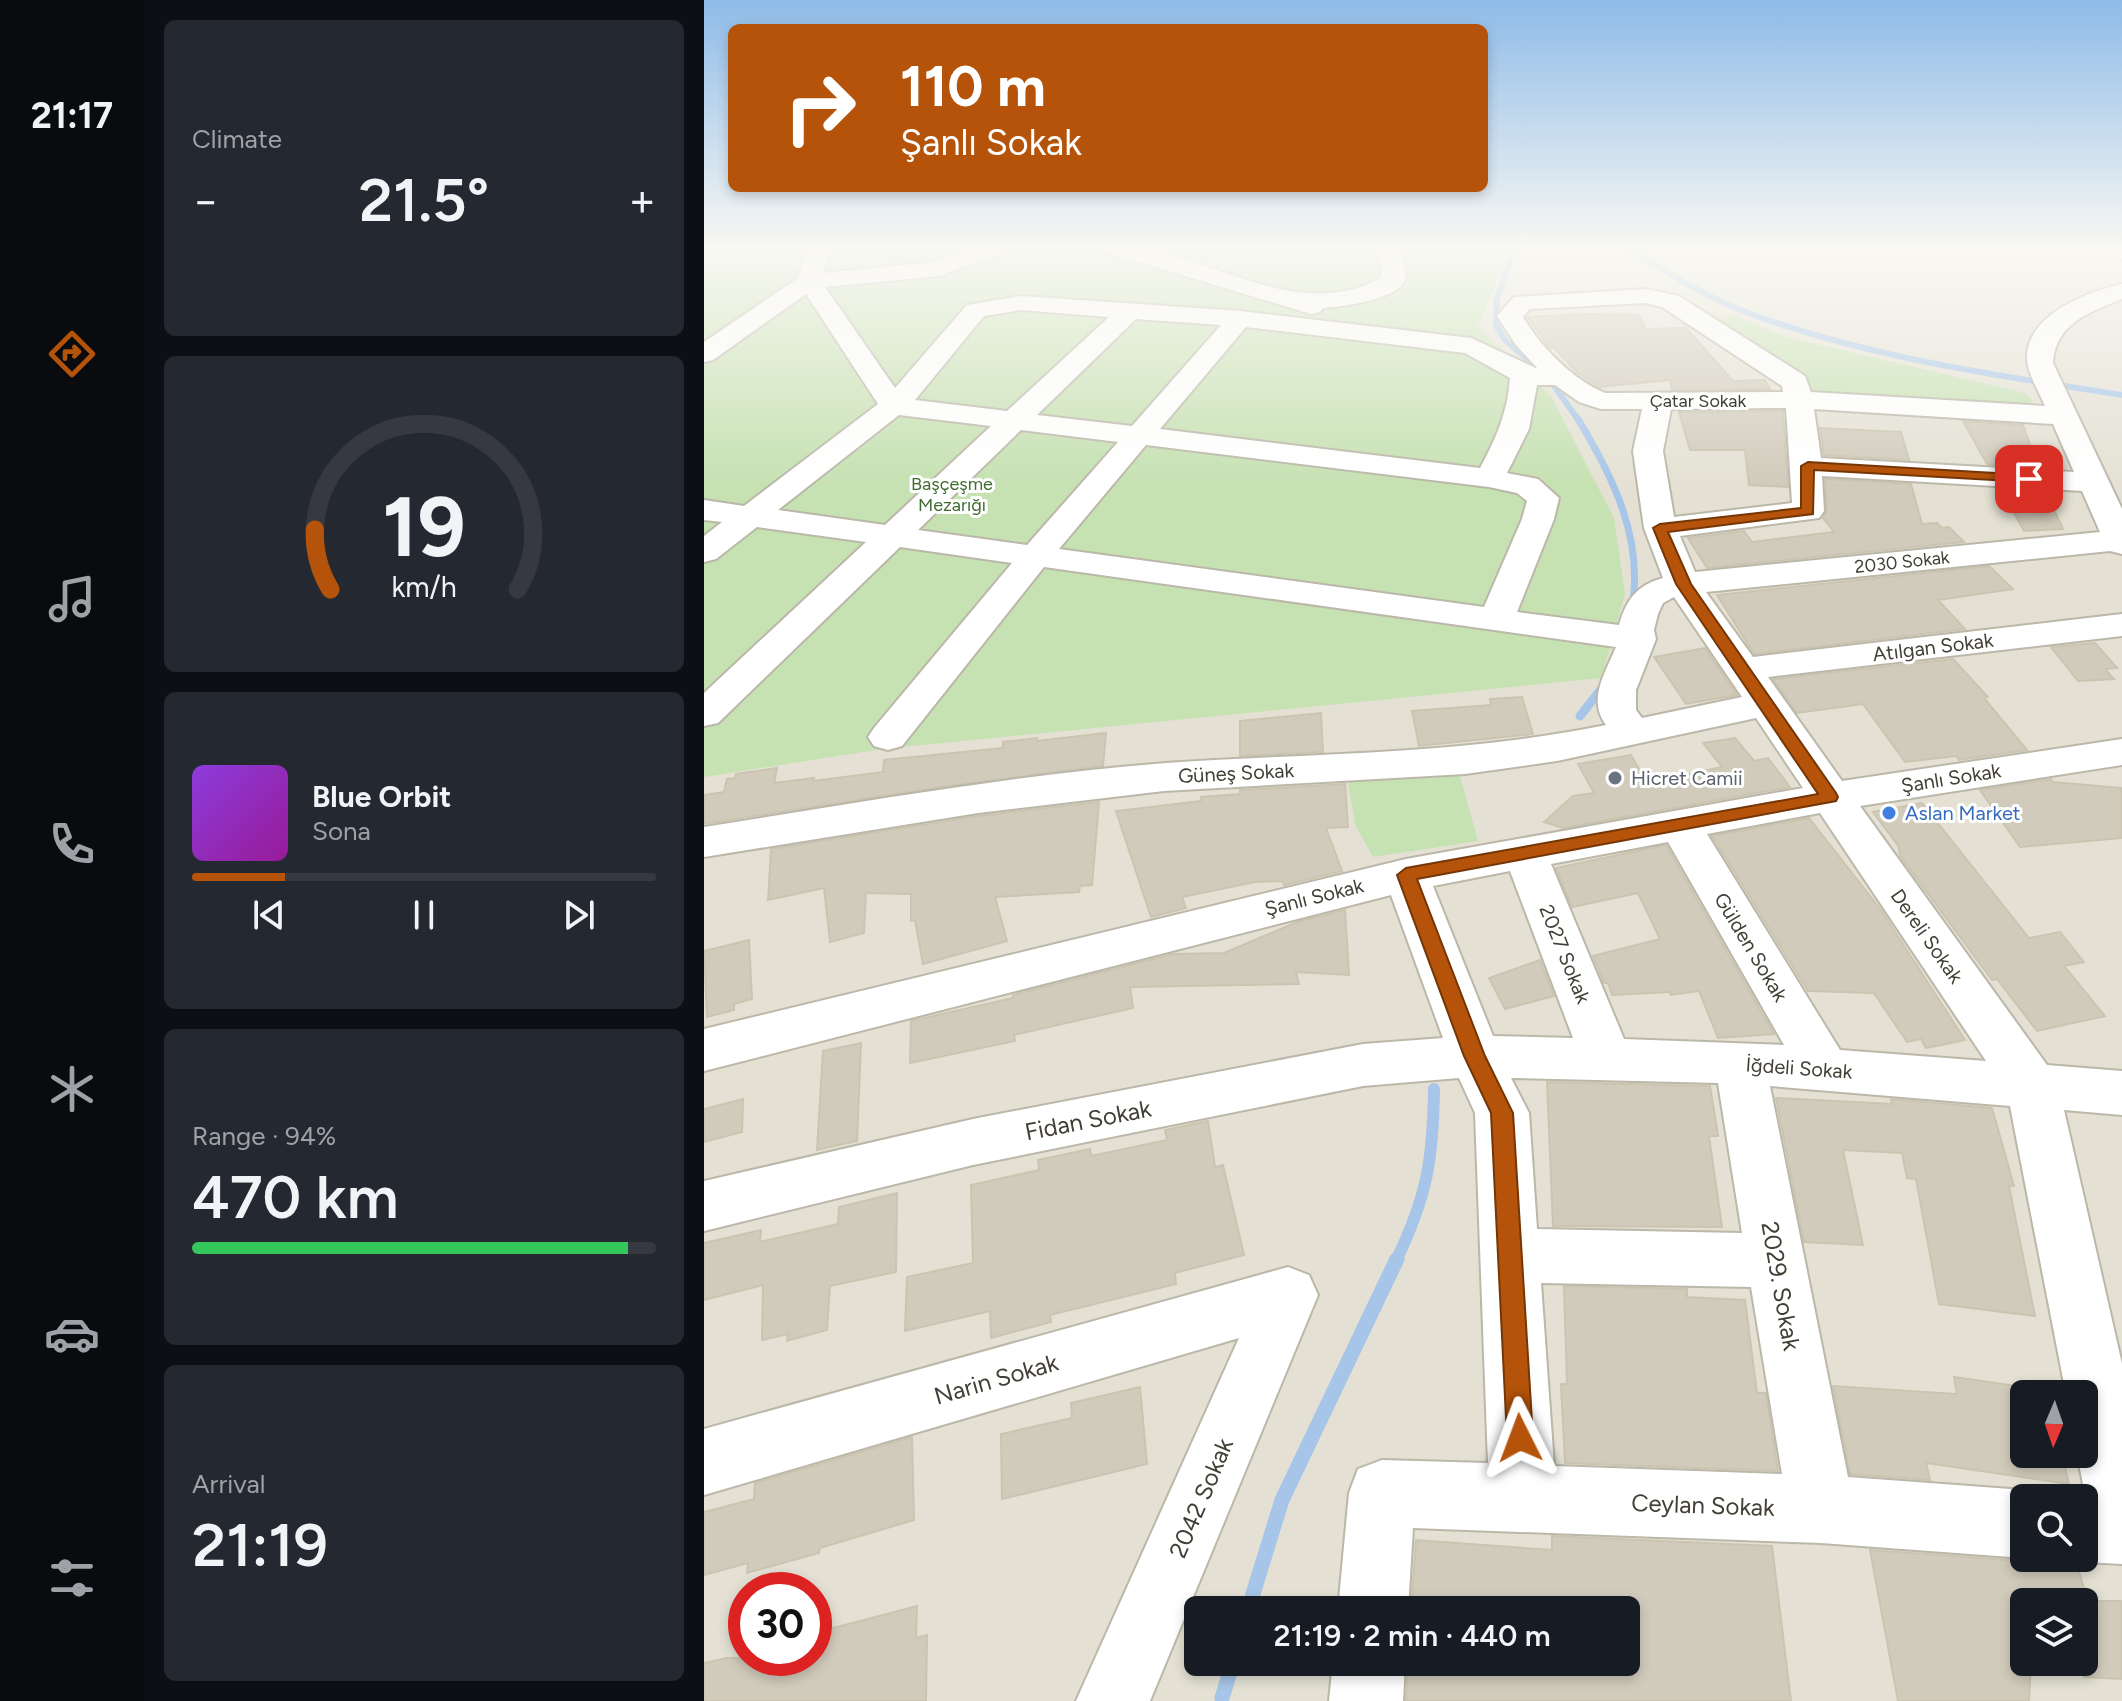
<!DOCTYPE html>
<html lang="en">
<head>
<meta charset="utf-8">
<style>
	body { margin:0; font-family:Figtree,sans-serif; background:#242831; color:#f1f3f6; height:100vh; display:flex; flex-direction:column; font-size:30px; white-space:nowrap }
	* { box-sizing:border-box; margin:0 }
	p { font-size:26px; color:#9ea1a6 }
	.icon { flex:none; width:44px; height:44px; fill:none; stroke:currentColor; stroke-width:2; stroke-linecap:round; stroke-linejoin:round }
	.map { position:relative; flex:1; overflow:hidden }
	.side { display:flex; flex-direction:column; gap:20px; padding:20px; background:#0d0f14; width:560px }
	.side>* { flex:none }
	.guide { position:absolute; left:24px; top:24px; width:760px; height:168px; border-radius:12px; box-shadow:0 4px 12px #0003; background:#b45309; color:#fff; overflow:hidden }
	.needle { width:52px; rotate:182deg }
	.tools { position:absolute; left:1306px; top:1380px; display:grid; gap:16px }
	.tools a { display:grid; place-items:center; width:88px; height:88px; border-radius:12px; background:#171b24; box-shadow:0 4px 12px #0003; font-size:40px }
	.speed { position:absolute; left:24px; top:1572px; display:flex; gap:16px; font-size:40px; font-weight:700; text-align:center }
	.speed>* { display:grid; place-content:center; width:104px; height:104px; border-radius:50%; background:#171b24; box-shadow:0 4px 12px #0003; line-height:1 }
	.speed .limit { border:12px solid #d22; background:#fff; color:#111 }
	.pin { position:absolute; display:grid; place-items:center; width:68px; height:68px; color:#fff; margin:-34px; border-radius:16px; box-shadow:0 4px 12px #0006 }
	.me { position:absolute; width:88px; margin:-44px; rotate:357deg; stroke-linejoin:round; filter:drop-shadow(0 0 6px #0008) }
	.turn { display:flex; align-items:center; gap:28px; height:168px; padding:0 40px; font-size:36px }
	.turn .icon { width:104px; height:104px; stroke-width:2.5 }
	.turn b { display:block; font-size:56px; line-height:68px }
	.big { font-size:60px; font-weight:600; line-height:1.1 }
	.side .tile { flex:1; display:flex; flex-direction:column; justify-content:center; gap:12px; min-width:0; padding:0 28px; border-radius:12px; background:#242831 }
	.side .dial { align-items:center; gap:0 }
	.dial svg { height:208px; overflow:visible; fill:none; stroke:#363941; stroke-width:7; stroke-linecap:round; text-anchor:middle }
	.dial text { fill:#f1f3f6; stroke:none }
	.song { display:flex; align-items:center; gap:24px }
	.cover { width:96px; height:96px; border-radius:12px; background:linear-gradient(135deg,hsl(270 70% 55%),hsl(300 70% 35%)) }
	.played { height:8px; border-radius:4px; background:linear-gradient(90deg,#b45309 20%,#363941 20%) }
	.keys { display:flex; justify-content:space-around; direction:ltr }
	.heat { display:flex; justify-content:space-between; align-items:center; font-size:44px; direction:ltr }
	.charge { height:12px; border-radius:6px; background:linear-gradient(90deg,#34c759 94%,#363941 0) }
	.trip { position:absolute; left:480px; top:1596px; width:456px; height:80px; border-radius:12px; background:#171b24; box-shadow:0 4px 12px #0003; font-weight:600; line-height:80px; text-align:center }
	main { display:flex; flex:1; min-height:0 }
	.tab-bar { display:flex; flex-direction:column; width:144px; justify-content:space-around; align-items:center; background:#090b0e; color:#9ea1a6 }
	.tab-bar .icon { width:56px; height:56px }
	.tab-bar .current { color:#b45309 }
	.tab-bar b { font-size:36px; color:#f1f3f6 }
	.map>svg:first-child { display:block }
	.residential { fill:#e4e1d4; fill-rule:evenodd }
	.green { fill:#c6e1b2 }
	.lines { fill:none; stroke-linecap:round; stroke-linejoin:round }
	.stream-far4 { stroke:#a7c5e8; stroke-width:6 }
	.stream-far3 { stroke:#a7c5e8; stroke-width:7 }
	.stream-far2 { stroke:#a7c5e8; stroke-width:9 }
	.stream-far1 { stroke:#a7c5e8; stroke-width:12 }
	.stream { stroke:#a7c5e8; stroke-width:15 }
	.building { fill:#d1cbbc; stroke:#cbc4b0; stroke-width:2 }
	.minor-casing { stroke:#bbb7a9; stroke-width:4 }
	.minor { fill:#fff; fill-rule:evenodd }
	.route { fill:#b45309; stroke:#753606; stroke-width:2 }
	.worship-dot { fill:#6b7280; stroke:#fff; stroke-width:3 }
	.shop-dot { fill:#3f7fe0; stroke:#fff; stroke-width:3 }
	.labels { text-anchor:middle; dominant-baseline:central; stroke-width:6; stroke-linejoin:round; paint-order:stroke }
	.far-street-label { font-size:18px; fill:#423f35; stroke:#fff }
	.far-park-label { font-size:18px; fill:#3f6d2f; stroke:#fff }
	.street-label { font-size:20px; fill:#423f35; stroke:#fff }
	.worship-label { font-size:20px; fill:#5b616d; stroke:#fff; text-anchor:start }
	.shop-label { font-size:20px; fill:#366cbe; stroke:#fff; text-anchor:start }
	.near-street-label { font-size:24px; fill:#423f35; stroke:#fff }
</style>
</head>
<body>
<main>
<nav class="tab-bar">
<b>21:17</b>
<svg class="icon current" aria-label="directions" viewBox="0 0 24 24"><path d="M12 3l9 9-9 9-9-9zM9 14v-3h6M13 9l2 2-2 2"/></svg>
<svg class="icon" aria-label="music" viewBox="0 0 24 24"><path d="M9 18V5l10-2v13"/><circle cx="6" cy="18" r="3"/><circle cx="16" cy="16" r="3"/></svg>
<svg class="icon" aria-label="phone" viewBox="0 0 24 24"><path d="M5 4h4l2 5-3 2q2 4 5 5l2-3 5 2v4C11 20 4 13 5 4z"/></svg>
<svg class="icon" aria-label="climate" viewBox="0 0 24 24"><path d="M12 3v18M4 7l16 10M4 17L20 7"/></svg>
<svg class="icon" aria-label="car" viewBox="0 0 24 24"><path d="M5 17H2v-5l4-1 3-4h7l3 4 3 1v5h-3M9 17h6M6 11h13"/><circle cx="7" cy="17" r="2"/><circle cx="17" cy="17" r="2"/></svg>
<svg class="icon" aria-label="filters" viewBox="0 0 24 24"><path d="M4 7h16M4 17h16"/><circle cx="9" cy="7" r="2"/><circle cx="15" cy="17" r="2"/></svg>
</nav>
<section class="side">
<div class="tile"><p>Climate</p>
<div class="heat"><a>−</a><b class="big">21.5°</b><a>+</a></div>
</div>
<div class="tile dial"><svg viewBox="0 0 100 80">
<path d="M14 69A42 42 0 1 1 86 69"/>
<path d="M14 69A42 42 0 0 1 8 46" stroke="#b45309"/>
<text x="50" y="56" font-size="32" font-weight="700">19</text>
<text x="50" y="72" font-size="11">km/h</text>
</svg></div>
<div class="tile">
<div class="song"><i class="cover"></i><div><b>Blue Orbit</b><p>Sona</p></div></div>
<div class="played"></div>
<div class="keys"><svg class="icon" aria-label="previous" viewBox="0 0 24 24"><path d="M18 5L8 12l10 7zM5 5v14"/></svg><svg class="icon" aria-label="pause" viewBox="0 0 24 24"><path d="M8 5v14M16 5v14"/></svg><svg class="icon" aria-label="next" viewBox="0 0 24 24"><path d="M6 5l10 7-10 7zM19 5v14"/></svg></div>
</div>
<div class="tile"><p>Range · 94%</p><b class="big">470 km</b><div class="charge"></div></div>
<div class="tile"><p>Arrival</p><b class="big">21:19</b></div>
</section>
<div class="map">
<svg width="1418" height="1701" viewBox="0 0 1418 1701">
	<rect width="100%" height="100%" fill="#f1efe5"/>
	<path class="residential" d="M0,248h1418v1453h-1418zM1320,1394h60v60h-60zM1320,1498h60v60h-60zM42,1590h68v68h-68zM1320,1602h60v60h-60zM494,1610h428v52h-428z"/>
	<path class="green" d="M0,248h806l-32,79 73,69 63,122 11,76 -24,84 -719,71 -178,28z
		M1029,315l53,22 239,56 9,9 -27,3 -182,-11 -10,-3 -107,-70z
		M754,769l20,72 -105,16 -18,-33 -8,-47z"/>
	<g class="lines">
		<path class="stream-far4" d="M811,248l-18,50 -1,27 9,15 43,37 31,44
			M921,248c39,21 76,47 118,63 121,46 252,64 379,84"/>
		<path class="stream-far3" d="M874,419c35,58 66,120 54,189"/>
		<path class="stream-far2" d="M876,716l26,-33"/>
		<path class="stream-far1" d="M692,1261c31,-65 37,-100 38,-172"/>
		<path class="stream" d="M544,1610l34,-110 115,-241
			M518,1698l11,-36"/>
	</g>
	<path class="building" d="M881,314l54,1 7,14 40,-1 47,53 32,-1 5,9 -98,1 -2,-10 -71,7 -22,-15 -24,-25 -3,1 -23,-31z
		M1079,411l5,76 -39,-2 -4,-35h-55l-11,-38z
		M1259,421l60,4 15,42 -51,-3z
		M1116,428l81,4 8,28 -85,-5z
		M1121,479l86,5 11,40 15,-1 5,5 7,-1 15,15 -257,26 -19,-30 56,-7 8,11 82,-10 -11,-14 4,-7z
		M1297,489l45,3 17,37 -39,2z
		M1285,566l24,23 -75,11 27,29 -211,25 -37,-59z
		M1391,643l22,25 -12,1 9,10 -36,2 -27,-34z
		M1001,648l32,47 -51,9 -32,-47z
		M1249,659l35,38 -4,1 43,52 -68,10 -3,-4 -51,6 -42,-58 -66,9 -24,-34z
		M818,697l11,37 -114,12 -7,-35 79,-6 -1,-6z
		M617,713l2,39 -83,4v-35z
		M402,733l-3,33 -169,22 -230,36v-29l20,-3 3,-13 8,-1 1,-4 41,-6 -3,15 40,-5 -1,3 70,-9 1,-12 119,-12v-6l34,-4v3z
		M1031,738l19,23 14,-3 22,29 -227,41 -19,-6 29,-26 21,-3 -16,-29 53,-9 16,28 75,-16 -19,-24z
		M1347,779l2,3 69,6v50l-102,9 -40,-57z
		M641,784l3,43 -22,1 16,43 -58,14 -2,-4 -27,1 -73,15 4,11 -35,9 -35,-106 85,-10v-4l39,-3v-4z
		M395,802l-7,83 -12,1 -1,6 -84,5 12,44 -84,23 -8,-44 -4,1v-27l-45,-1 -2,40 -34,9 -6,-54 -56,12 3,-51 207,-33z
		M1218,803l107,135 31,-6 24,30 -20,4 41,50 -68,15 -40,-52 -5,1 -92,-124 -1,-9 -26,-35z
		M1105,818l72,92 84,130 -39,8 -5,-9 -14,3 -33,-49 -66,-2 -96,-155z
		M962,845l108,189 -56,4 -19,-47 -28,4 -1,-3 -58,3 -4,-12h-4l-11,-27 67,-17 -22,-46 -66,14 -16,-39z
		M641,910l4,65 -53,-3 3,12 -169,3 3,21 -119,27 1,6 -105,22 1,-42 102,-23v-3l160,-41 51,-1 73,-31z
		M45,940l3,59 -18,5v6l-27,7 -3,-66z
		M836,960l14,36 -49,13 -16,-31z
		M157,1043l-4,98 -40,9 6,-99z
		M843,1082l163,4 8,50h-9l13,91 -169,-1z
		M1072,1098l116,6 -1,-5 101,9 22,78h-5l26,130 -96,-12 -23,-125 -9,-1 -5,-25 -59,-3 20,95 -59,-3z
		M39,1099l-1,33 -38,10v-33z
		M504,1121l7,46 8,-2 21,90 -69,18 1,11 -126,31 1,7 -60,16 -1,-27 -85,20 2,-54 66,-14 -2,-78 68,-15 -1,-10 52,-11 1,7 76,-16 -2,-10z
		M193,1193l-1,79 -66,14 -3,44 -40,11 1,-7 -26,6 1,-55 -59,15v-57l57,-13 -1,12 78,-18 1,-17z
		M860,1286l123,3v8l58,3 12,93h9l12,78 -213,-8 -4,-79h6z
		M1250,1377l70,10v67h38l7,30 -143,-21 4,17 -80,-6 -17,-88 124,8z
		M436,1387l7,77 -145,35 -1,-65 71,-16 -1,-15z
		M208,1437l2,83 -94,28 -1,5 -72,20 1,-10 -44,12v-63l50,-13 1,-16z
		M848,1536l220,10 19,155h-385l2,-39h182l36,5v-57h-215l5,-70 136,10z
		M1166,1550l154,11 3,-3h44l5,4 12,39h34v78l-38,-2v-75h-60v60h7l-2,39h-131z
		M213,1606l-1,32 11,-3 -1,66h-222v-38l23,-5h87v-25z"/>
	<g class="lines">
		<defs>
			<path id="minor" d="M103,248h22l-6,25 112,-11 37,-14h33l-3,5 -63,23 -114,11 70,101 72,-83 54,-9 219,15 231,27 67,31 -22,-24 -19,-29 17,-19 132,-8 33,7 126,80 6,16 234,14c-5,-13 -17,-31 -18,-46 -2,-45 60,-68 95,-76v15c-33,13 -67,25 -69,64l69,146v45l-12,-3 -404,41 47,65 369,-43v22l-354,41 74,104 280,-42v26l-262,41 187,259 75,6v44l-58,-5 58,254v200l-38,-2 -10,-4h10v-60h-10l11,-4 -8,-40h7v-60h-18l-56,-288 -240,-20 78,391 176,13 19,8h-19v60l-203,-15 -408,-15 -5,82h-70l11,-117 9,-24 24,-9 106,3 -13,-350 -16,-35 -96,8 -390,79 -269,66v-50l269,-62 390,-75 80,-6 -52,-143 -687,176v-42l702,-170 397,-71 -47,-70 -199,43 -92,13 -301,17 -186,22 -274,44v-30c153,-24 307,-52 462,-64 147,-10 294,-8 440,-38 -19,-25 -1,-52 10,-78l-572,-80 -142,179 -14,4 -14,-4 -6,-9 6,-9 138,-165 -112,-16 -182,176 -14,3v-33l162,-151 -109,-15 -41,32 -12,3v-26l18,-14 -18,-2v-20l40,6 134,-102 -72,-110 -93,66 -9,2v-20l94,-64zM942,303l16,4 120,79 1,6 -178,1c-33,-14 -64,-46 -82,-76l7,-8zM317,310l88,7 -102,94 -92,-11 69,-84zM432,319l85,6 -89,101 -95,-11zM542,327l219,26 45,25c-2,33 -14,61 -30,90l-320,-39zM833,385h18l24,17 22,7h41l-9,42 11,77 19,50c-26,7 -37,22 -44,47l-102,-13 37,-93 5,-21 -21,-19 -31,-6 22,-44zM1082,408l6,95 -118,14 -11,-66 8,-42zM1110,409l239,15 21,48 -253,-14zM195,415l92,11 -106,99 -107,-15zM317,430l97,12 -91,103 -109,-15zM442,445l343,42 28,6 10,8 -5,18 -38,88 -425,-58zM1118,476l260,15 18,41 -405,40 -15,-36 139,-18 5,-7zM970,597l68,100 -100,21 -6,-8v-20l20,-51 -2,-9 4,-16 5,-11zM1116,813l166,248 -146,-11 -133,-216zM964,842l116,203 -160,-6 -73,-175zM806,871l63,167 -80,-2 -60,-150zM807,1078l207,5 24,150 -205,-4 -8,-116zM837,1283l210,4 31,187 -228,-8z
				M402,248c12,0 25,-1 37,1 79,13 158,72 238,29v-13l-5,-17h22c4,10 9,21 7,31 -4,20 -65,28 -82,29l-3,4 -9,2 -202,-61z
				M1395,248h23v11l-20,-6z
				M584,1267l21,8 9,20 -168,406h-74l163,-363 -535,157v-66z
				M629,1662h72l-2,39h-74z"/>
		</defs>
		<use href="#minor" class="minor-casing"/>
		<use href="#minor" class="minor"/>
	</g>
	<linearGradient id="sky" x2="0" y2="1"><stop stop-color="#8ebbe8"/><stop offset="0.51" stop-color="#f9f8f3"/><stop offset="1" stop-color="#f9f8f3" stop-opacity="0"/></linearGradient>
	<rect width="1418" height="486" fill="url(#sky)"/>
	<path class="route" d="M1104,462l221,13 7,4 -7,3 -215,-12 -1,44 -145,18 23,52 145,209 2,4 -2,4 -419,78 68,177 28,57 20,325 -4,9 -9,4 -9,-4 -4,-9 -16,-325 -27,-57 -67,-181 9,-7 412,-74 -142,-210 -23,-56 7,-4 141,-16v-42z"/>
	<circle class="worship-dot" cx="911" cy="778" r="8"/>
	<circle class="shop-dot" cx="1185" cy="813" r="8"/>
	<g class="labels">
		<g class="far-street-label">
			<text x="994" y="401">Çatar Sokak</text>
			<text transform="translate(1198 562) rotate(-6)">2030 Sokak</text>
		</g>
		<g class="far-park-label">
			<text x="248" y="484">Başçeşme<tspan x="248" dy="21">Mezarığı</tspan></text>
		</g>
		<g class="street-label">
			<text transform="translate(1229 647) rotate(-7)">Atılgan Sokak</text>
			<text transform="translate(532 773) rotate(-3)">Güneş Sokak</text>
			<text transform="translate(1247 778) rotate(-9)">Şanlı Sokak</text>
			<text transform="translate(610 897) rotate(-14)">Şanlı Sokak</text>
			<text transform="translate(1223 936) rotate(55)">Dereli Sokak</text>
			<text transform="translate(1047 947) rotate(59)">Gülden Sokak</text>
			<text transform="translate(861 954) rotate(68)">2027 Sokak</text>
			<text transform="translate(1095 1068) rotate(4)">İğdeli Sokak</text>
		</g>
		<g class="worship-label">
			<text x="927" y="778">Hicret Camii</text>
		</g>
		<g class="shop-label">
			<text x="1201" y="813">Aslan Market</text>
		</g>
		<g class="near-street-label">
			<text transform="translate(384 1120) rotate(-11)">Fidan Sokak</text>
			<text transform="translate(1077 1286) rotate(80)">2029. Sokak</text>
			<text transform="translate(292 1379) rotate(-16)">Narin Sokak</text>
			<text transform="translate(497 1498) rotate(-67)">2042 Sokak</text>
			<text transform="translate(999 1505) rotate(2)">Ceylan Sokak</text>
		</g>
	</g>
</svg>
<div class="tools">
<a><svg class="needle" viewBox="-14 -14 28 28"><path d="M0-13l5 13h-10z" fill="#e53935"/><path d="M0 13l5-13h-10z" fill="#9ea1a6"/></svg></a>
<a><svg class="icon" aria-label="search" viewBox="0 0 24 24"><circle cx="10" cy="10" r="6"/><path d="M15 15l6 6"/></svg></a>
<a><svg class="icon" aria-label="layers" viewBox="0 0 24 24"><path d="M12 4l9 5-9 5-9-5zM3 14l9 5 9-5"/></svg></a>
</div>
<div class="speed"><div class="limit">30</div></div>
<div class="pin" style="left:1325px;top:479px;background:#d93025"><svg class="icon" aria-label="arrive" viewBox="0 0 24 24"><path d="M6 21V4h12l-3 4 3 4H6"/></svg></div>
<svg class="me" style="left:816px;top:1438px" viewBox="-20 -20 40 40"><path d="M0-17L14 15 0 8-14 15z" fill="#b45309" stroke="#fff" stroke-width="4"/></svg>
<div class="trip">21:19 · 2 min · 440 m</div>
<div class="guide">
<div class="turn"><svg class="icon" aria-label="right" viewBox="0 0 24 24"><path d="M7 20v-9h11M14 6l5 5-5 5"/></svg><div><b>110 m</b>Şanlı Sokak</div></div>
</div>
</div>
</main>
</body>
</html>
